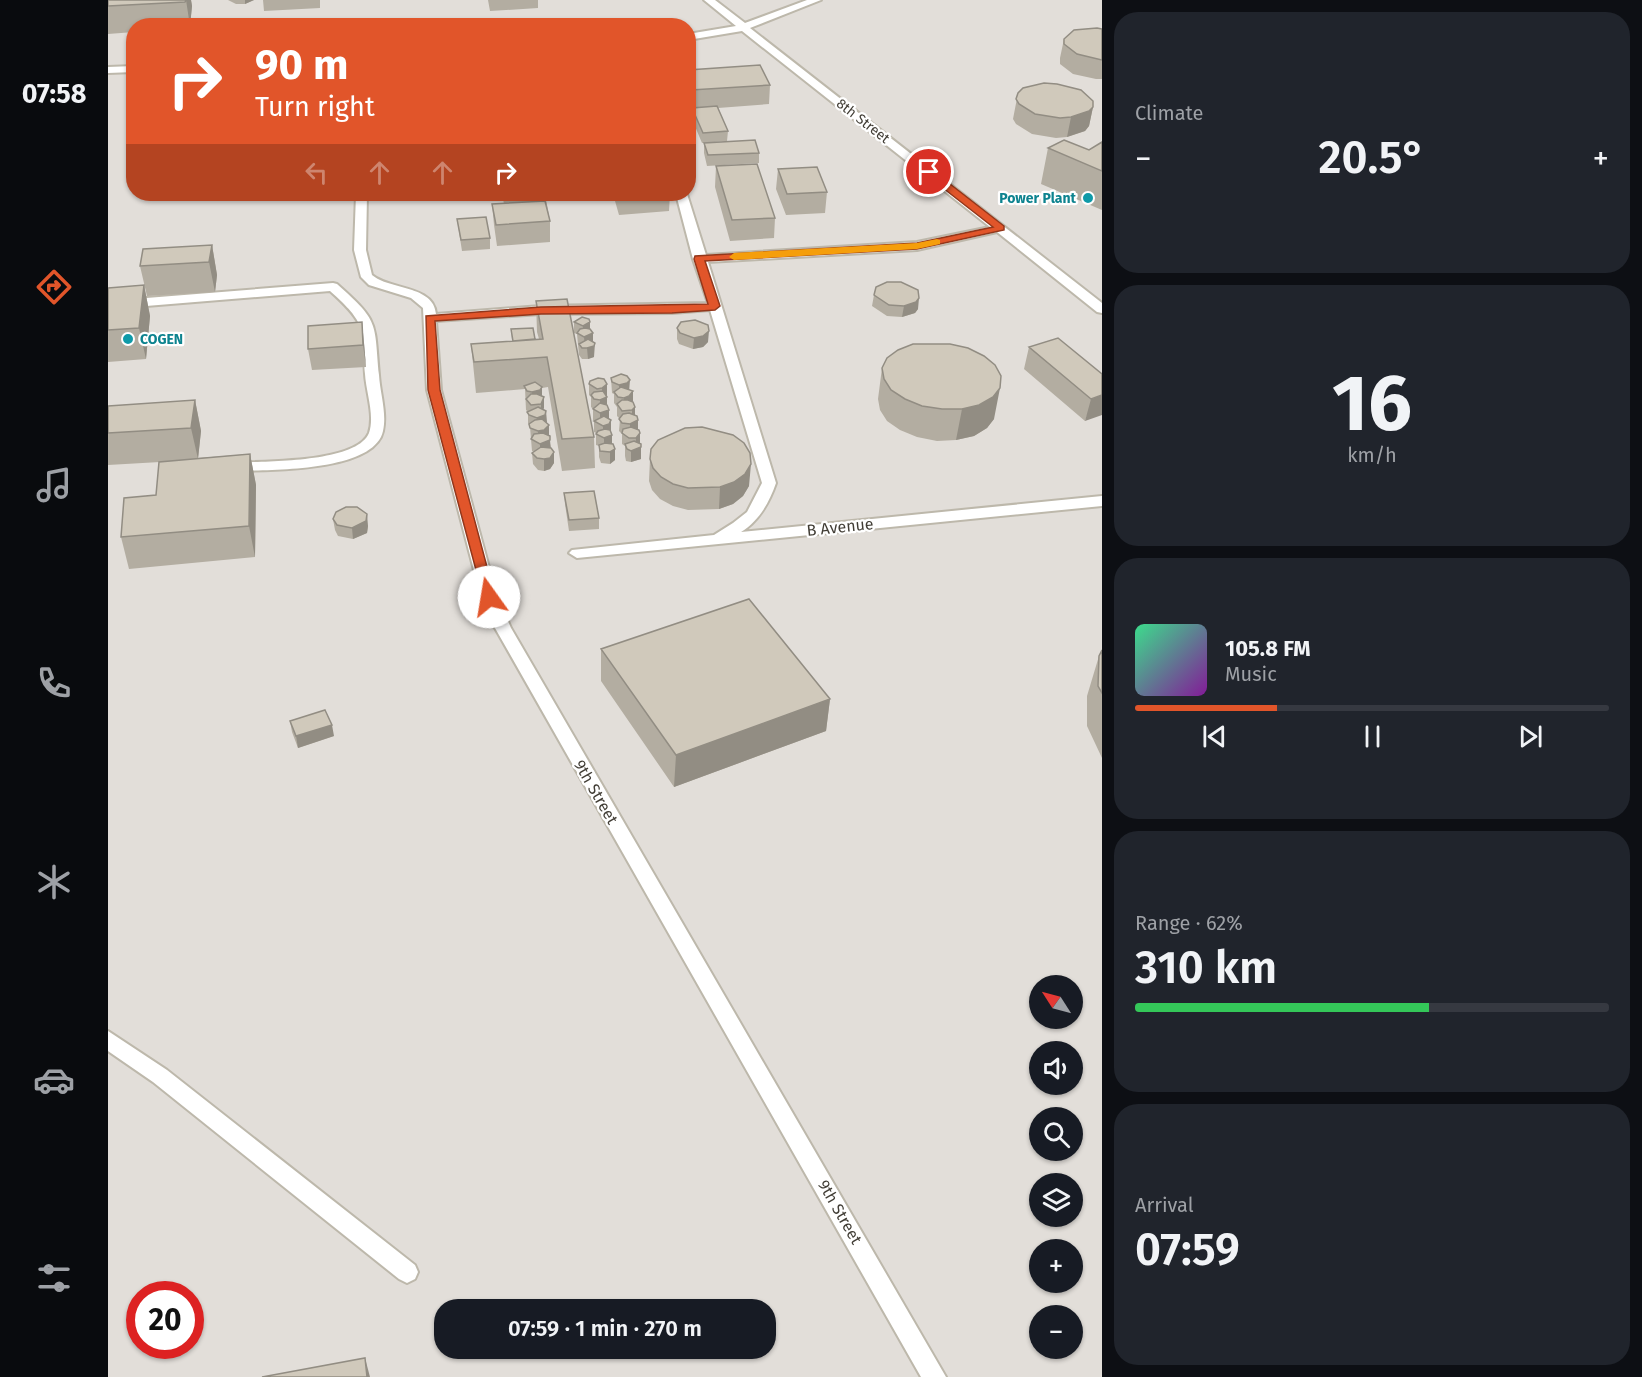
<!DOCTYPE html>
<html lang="en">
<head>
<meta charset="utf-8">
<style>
	body { margin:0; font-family:"Fira Sans",sans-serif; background:#20242c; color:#f1f3f6; height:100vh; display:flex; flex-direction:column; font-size:22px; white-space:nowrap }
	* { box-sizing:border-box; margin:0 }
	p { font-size:20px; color:#9ea1a6 }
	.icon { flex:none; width:33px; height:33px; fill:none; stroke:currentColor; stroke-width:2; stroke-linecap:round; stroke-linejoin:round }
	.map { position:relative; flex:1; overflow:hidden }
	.sheet { display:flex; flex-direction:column; gap:12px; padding:12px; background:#0d0f14; width:540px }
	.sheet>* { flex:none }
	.top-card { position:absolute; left:18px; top:18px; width:570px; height:183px; border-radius:24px; box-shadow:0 2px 4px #0004; background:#e1552a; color:#fff; overflow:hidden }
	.needle { width:39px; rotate:306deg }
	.fabs { position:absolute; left:921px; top:975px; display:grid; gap:12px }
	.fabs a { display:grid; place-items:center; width:54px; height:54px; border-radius:50%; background:#171b24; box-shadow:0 2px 4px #0004; font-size:30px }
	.speed { position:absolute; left:18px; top:1281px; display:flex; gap:12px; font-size:30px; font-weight:700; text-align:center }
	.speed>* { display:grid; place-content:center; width:78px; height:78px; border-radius:50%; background:#171b24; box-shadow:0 2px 4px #0004; line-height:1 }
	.speed .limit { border:9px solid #d22; background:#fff; color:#111 }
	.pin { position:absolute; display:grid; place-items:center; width:51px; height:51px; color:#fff; margin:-26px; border:3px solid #fff; border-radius:50%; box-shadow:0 2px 6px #0007 }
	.me { position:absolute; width:66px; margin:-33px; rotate:347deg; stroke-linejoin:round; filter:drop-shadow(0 0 4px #0008) }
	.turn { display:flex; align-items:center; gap:21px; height:126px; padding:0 30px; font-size:27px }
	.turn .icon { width:78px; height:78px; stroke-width:2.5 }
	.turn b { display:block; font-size:42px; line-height:51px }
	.lanes { display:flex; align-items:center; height:57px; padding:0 30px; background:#0003; justify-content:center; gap:30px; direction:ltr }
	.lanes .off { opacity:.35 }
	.big { font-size:45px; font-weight:600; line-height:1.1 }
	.sheet .tile { flex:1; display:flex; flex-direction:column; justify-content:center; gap:9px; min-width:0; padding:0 21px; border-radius:24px; background:#20242c }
	.sheet .dial { align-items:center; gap:0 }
	.dial b { font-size:78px; line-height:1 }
	.song { display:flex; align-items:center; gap:18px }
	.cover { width:72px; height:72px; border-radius:9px; background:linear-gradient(135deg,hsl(150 70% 55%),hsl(290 70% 35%)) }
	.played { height:6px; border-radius:3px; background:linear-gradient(90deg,#e1552a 30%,#363941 30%) }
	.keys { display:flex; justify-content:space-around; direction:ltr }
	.heat { display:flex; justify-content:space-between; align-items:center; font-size:33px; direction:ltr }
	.charge { height:9px; border-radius:4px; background:linear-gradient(90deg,#34c759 62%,#363941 0) }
	.trip { position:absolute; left:326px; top:1299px; width:342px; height:60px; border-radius:24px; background:#171b24; box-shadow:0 2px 4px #0004; font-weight:600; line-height:60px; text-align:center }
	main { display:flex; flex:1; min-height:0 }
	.tab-bar { display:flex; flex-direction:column; width:108px; justify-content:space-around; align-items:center; background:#090b0e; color:#9ea1a6 }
	.tab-bar .icon { width:42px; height:42px }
	.tab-bar .current { color:#e1552a }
	.tab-bar b { font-size:27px; color:#f1f3f6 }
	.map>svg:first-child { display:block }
	.industrial { fill:#e2ded9; fill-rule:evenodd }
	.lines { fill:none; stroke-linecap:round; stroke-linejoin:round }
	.service-casing { stroke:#bdb8ab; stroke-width:4 }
	.service { fill:#fff; fill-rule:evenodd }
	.wall { fill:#b3ada1 }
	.shaded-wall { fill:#928d83 }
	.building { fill:#d0c9bb; stroke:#928d83; stroke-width:1.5 }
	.route { fill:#e1552a; stroke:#92371b; stroke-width:1.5 }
	.slow { fill:#f59e0b }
	.culture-dot { fill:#0f9aa8; stroke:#fff; stroke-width:2 }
	.labels { text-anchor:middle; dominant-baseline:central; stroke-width:4.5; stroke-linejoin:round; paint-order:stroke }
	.far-street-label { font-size:14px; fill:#413d35; stroke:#fff }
	.far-culture-label { font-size:14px; font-weight:bold; fill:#0d838f; stroke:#fff; text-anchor:end }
	.street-label { font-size:16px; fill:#413d35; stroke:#fff }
</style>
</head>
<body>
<main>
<nav class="tab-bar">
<b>07:58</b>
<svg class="icon current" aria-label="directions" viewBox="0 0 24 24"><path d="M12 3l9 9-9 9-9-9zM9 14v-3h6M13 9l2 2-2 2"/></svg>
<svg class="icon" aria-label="music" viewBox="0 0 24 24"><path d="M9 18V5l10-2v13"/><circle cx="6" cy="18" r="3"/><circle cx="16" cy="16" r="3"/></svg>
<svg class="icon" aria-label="phone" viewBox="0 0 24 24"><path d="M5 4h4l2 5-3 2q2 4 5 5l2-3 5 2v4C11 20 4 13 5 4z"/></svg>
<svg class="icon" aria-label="climate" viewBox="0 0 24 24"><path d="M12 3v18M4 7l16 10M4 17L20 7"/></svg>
<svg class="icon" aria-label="car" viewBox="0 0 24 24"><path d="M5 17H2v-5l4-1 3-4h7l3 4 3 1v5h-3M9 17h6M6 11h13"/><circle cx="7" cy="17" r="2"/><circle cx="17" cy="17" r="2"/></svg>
<svg class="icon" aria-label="filters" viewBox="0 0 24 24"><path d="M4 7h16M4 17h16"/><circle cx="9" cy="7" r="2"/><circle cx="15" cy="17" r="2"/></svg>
</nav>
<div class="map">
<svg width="994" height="1377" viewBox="0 0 994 1377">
	<rect width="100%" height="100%" fill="#f0ede4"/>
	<path class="industrial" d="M0,0h994v1377h-994zM26,26h554v168h-554zM932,986h32v32h-32zM932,1052h32v32h-32zM932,1118h32v32h-32zM932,1184h32v32h-32zM932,1250h32v32h-32zM32,1294h50v52h-50zM336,1310h321v38h-321zM932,1316h32v32h-32z"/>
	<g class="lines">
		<defs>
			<path id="service" d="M596,0h11l30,23 62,-23h14l-71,28 352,275v10l-5,-1 -100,-80 -80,18 -209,12 68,221c-7,20 -17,38 -35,49l361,-36v10l-525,52 -8,-5 3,-3 142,-15 19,-12 14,-11 15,-29 -52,-173 -38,3 -131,1 -105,7 5,69 56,207 14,31 435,749h-25l-426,-749 -14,-31 -54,-207 -4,-82 -12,-10 -42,-13 -8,-8 -7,-27 2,-56h11l-1,56 6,25c17,15 62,10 64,39l105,-8 167,-3 -15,-44 -17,-65h11l19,61 211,-13 73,-15 -248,-196 -54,9v-6l48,-8z
				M26,66v6l-26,1v-6z
				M225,283l4,1c43,38 37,38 42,91 1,18 8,38 4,56 -9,42 -119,39 -153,40l-7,-4 7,-4c29,-2 126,1 139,-30 6,-18 -3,-41 -4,-59 -3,-47 2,-50 -35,-83l-196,16 -26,-4v-8l26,4z
				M0,1031l59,39 248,195 3,7 -3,7 -8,4 -8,-4 -246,-197 -45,-31z"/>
		</defs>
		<use href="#service" class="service-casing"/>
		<use href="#service" class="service"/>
	</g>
	<path class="wall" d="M0,0h83l1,6 -2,20h-56v6l-26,2z
		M120,0h26l-9,4h-9z
		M155,0h57v8l-56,3z
		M380,0h50v8l-48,3z
		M994,29v50h-6l-23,-5 -13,-10v-6l4,-19z
		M580,70l82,15 -1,19 -51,4 10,23 -1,10 -25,2 -10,-24v-9h-2l-2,-4z
		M910,93l75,14 -4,19 -4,5 -18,6 -11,1 -24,-4 -16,-10 -3,-5z
		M994,142v68l-61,-26 7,-36 41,2z
		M596,143l55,10v10l-52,3 -3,-13z
		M608,166l59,52 -1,20 -44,3 -15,-54z
		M670,169l49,23 -2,21 -39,2 -10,-26z
		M394,194h43l5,27v21l-53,4 -3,-21 -2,-21h12z
		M505,194h57l-1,17 -50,4z
		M349,219l33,19v11l-28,2z
		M104,245l5,30 -2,17 -68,4 -7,-30z
		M36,285l6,31 -4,43 -38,3v-74z
		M766,295l44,14 -3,4 -13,4 -15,-1 -15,-10z
		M428,301l58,136 1,31 -33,3 -14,-84 -6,1v8l1,14 11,53 -4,6 -6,2 -6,-1 -5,-6 -1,-11 2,-1 -2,-1 -2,-24 -2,-4v-11l-2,-2 -1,-21 -49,4 -5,-49 41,-3 -1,-12 24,10h4l-2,-7z
		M466,322l16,7 3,13 1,15 -6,2h-6l-3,-4 -2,-21 -3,-1z
		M569,328l31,14 -5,5 -10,2 -14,-5 -2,-5z
		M256,343l2,24 -54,3 -4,-21z
		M921,347l73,27 -17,47 -61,-52z
		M774,368l112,51 -7,9 -13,8 -18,4 -19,1 -20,-4 -17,-7 -13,-9 -7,-11 -2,-11z
		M490,378l9,17v10l4,27 1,3v9l3,5v11l-5,4 -9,-1 -2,-6v-11l-3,-1v-12l-2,-1v-11l-1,-1v-11l-2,-2v-10l-2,-2v-11z
		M503,378l18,12 4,12 2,5v8l5,29 1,15 -10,3 -5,-1 -1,-5v-10l-3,-2v-10l-3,-3 1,-12 -3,-3v-9l-3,-4v-9l-2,-1z
		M87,400l6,31 -3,27 52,-4 6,31 -1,72 -126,12 -8,-32 35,-42 4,-33 -52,3v-59z
		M542,459l99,27 -6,10 -10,8 -14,5 -31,1 -15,-4 -13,-7 -8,-9 -3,-9z
		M456,493l35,25v11l-30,2 -4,-27z
		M225,519l35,7 -1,7 -14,6 -15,-3 -3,-6z
		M493,649l229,50 -4,32 -152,56 -73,-106z
		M994,650v108l-15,-32v-30l12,-40z
		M182,721l44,15 -36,12 -6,-16z"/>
	<path class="shaded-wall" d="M78,0h5l1,6 -2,20z
		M137,0h9l-9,4z
		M985,107l-4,19 -4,5 -18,6 4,-20z
		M104,245l5,30 -2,17 -6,-30z
		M36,285l6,31 -4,43 -7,-31z
		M811,298l-1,11 -3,4 -13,4 2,-11z
		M254,322l2,21 2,24 -3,-22z
		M482,322v11l-7,4v-11z
		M601,331l-1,11 -5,5 -10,2 1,-11z
		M485,333v11l-8,4 -1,-11z
		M487,343l-1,14 -6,2 -1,-11z
		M522,380l-1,12 -10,4v-11z
		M499,384v11l-3,3 3,-1v11l-7,3v-11l2,-1v-11z
		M434,387v11l-10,5v-11z
		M892,388l-6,31 -7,9 -13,8 -18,4 6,-31z
		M525,391v12l-9,6v-11z
		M994,395v20l-17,6 6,-22z
		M436,397v11l-3,7v-11z
		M87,400l6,31 -3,28 -7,-31z
		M527,407v11l-3,3v-11z
		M501,410v11l-9,3v-11z
		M438,411l1,11 -1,4 -8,3 -1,-11z
		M503,420v12l-8,5v-11z
		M530,420v11l-8,5v-12z
		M441,425v11l-11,6v-11z
		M532,433v11l-5,5 1,-11z
		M504,435v11l-8,4v-12z
		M442,440l1,11 -11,5v-12z
		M533,447v12l-10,3v-11z
		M507,449v11l-5,4v-12z
		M446,452v11l-4,6 -6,2v-12z
		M142,454l6,31 -1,72 -6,-31z
		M643,464l-2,22 -6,10 -10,8 -14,5 1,-22z
		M259,514l1,12 -1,7 -14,6 -1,-11z
		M722,699l-4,32 -152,56 2,-32z
		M224,725l2,11 -36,12 -2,-12z
		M257,1358l5,19h-3z"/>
	<path class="building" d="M0,0h78l-1,2 -77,4z
		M989,28l5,1v31l-25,-6 -13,-10v-5l10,-9z
		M652,65l10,20 -79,5 -3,-6v-14z
		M936,83l13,1 24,6 12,11v6l-4,4 -18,6 -11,1 -25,-4 -16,-10 -3,-5 2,-6 5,-5z
		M609,106l11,25 -25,2 -11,-25z
		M647,140l4,13 -51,2 -4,-12z
		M956,140l25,10 13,-8v29l-54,-23z
		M649,164l18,54 -43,2 -16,-54z
		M709,167l10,25 -40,2 -9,-25z
		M396,194h41v3l-40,3z
		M437,201l5,20 -54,4 -4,-21z
		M378,217l4,21 -29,2 -4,-21z
		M104,245l-3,17 -69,4 3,-17z
		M779,282h14l17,8 1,8 -3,4 -12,4 -15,-1 -15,-10 2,-8z
		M36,285l-5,43 -31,2v-42z
		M459,299l27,138 -32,2 -15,-82 -73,5 -3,-18 72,-5 -7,-38z
		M474,317l7,2 1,3 -7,4 -9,-4z
		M587,320l13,5 1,6 -6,5 -9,2 -14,-5 -3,-5 4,-6z
		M254,322l1,23 -55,4v-23z
		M425,328l2,11 -22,2 -2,-12z
		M477,328l5,1 3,4 -9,4 -7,-4 3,-4z
		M950,338l44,36v21l-11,4 -62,-52z
		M480,339l7,4 -1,3 -7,2h-5l-3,-4z
		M805,344h37l18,4 16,8 11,9 6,11 -1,12 -7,9 -14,8 -17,4h-20l-20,-3 -17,-7 -14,-9 -7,-11 -2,-11 5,-10 11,-8z
		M513,374l6,2 3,4 -3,3 -8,2 -7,-3 -1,-4z
		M490,378l6,1 3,5 -5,4 -5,1 -8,-5 1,-3z
		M427,382l7,5 -2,3 -8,2 -5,-1 -3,-5z
		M513,387l12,4 -4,5 -5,2 -6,-1 -4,-5z
		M495,391l4,6 -7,3 -6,-1 -3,-4 3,-3z
		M423,394h6l7,3 -3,7 -10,1 -5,-6z
		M87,400l-4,28 -83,5v-27z
		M514,400h6l5,2 2,5 -3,3 -10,1 -5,-7z
		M492,403l7,2 2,5 -9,3 -7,-4z
		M430,407l8,4 -1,4 -8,3 -8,-3 -2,-3z
		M521,413l8,3 1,4 -8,4 -8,-1 -3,-4 4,-5z
		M496,416l7,4 -2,4 -6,2 -9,-5z
		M434,419l7,6 -5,5 -6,1 -8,-3 -1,-4 6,-4z
		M523,427l8,3 1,3 -4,5h-7l-7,-5 1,-4z
		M594,427l31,8 11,8 6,10 1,11 -6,10 -11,8 -14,5 -32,1 -15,-4 -12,-7 -8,-9 -3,-9 1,-10 7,-9 27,-12z
		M497,429l5,1 2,5 -8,3 -8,-4 2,-3z
		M435,433l7,3v4l-10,4 -9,-5 3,-5z
		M526,441l7,3v3l-10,4 -4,-2 -2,-5z
		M497,443l8,1 2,5 -5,3 -10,-1 -1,-6z
		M433,447l10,1 3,4 -4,6 -6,1 -7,-1 -5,-5z
		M142,454l-1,72 -128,11 3,-39 32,-3 3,-33z
		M486,491l5,27 -30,2 -5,-27z
		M238,507h11l10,7 -1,7 -14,7 -15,-3 -4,-6 3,-7z
		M641,599l81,100 -154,56 -75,-106z
		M994,650v43l-4,-7 1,-30z
		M217,710l7,15 -36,11 -6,-15z
		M257,1358l2,19h-105z"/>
	<path class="route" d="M817,170h7l72,56v4l-87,19 -212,12 15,45 -5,4 -43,3 -131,1 -106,7 5,69 55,207 -1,3h-10l-56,-210 -2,-74 115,-9 167,-3 -14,-45 1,-3 222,-13 76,-16 -68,-53z"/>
	<path class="slow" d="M829,239l3,1v4l-23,5 -183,11 -5,-3 5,-4 183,-10z"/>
	<g class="culture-dot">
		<circle cx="980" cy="198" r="6"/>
		<circle cx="20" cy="339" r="6"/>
	</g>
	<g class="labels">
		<g class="far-street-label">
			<text transform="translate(755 121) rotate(38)">8th Street</text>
		</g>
		<g class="far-culture-label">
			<text x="968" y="198">Power Plant</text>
			<text x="32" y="339" text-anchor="start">COGEN</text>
		</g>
		<g class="street-label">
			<text transform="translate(732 527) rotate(-6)">B Avenue</text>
			<text transform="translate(488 792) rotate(60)">9th Street</text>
			<text transform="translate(732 1212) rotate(60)">9th Street</text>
		</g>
	</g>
</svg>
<div class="fabs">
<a><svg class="needle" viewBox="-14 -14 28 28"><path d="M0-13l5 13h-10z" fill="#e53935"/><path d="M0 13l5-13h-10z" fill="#9ea1a6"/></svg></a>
<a><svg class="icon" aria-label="sound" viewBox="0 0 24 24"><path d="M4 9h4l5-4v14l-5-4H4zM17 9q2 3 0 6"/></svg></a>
<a><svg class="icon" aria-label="search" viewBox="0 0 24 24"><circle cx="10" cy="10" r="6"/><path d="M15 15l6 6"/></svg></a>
<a><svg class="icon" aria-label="layers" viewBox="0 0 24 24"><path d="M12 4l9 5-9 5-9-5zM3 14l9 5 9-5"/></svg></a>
<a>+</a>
<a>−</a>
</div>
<div class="speed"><div class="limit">20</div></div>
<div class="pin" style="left:821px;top:172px;background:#d93025"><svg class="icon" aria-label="arrive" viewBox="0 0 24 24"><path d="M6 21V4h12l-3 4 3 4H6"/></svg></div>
<svg class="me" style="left:381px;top:597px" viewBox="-20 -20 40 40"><circle r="19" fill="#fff"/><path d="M0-13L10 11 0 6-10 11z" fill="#e1552a"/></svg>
<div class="trip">07:59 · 1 min · 270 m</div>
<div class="top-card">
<div class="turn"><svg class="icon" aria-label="right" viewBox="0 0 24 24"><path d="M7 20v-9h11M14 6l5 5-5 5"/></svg><div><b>90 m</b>Turn right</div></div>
<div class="lanes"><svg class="icon off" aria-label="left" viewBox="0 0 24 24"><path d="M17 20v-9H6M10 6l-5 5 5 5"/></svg><svg class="icon off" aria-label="ahead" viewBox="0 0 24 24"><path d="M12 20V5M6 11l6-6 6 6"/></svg><svg class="icon off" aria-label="ahead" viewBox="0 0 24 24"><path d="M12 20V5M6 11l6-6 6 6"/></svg><svg class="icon" aria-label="right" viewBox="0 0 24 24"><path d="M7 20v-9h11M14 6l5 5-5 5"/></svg></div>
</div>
</div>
<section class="sheet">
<div class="tile"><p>Climate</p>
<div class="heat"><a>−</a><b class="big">20.5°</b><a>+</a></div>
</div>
<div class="tile dial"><b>16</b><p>km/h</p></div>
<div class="tile">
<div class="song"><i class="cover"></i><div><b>105.8 FM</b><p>Music</p></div></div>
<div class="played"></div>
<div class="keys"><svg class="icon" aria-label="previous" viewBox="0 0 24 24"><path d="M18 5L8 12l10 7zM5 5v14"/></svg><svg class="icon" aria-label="pause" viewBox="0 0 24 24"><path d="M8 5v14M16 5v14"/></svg><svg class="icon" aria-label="next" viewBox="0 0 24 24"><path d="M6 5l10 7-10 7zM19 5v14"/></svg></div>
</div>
<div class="tile"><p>Range · 62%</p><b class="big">310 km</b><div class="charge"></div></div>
<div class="tile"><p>Arrival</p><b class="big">07:59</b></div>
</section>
</main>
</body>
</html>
